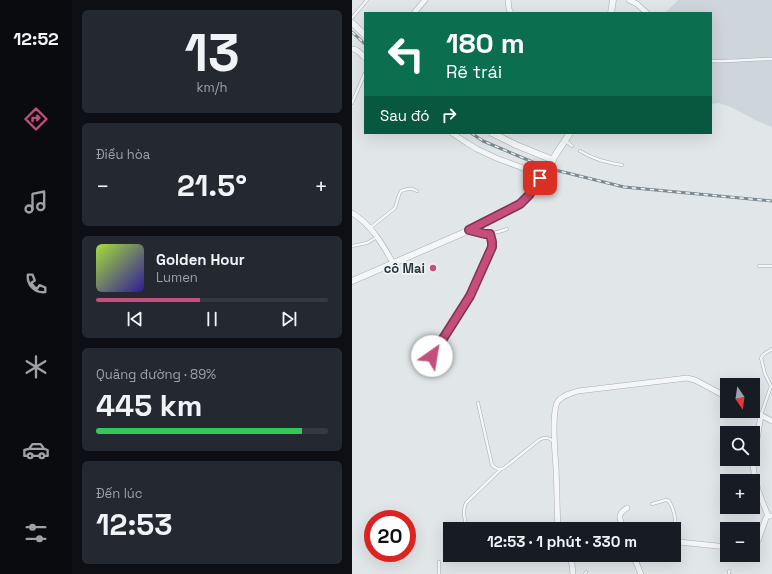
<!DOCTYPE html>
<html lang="vi">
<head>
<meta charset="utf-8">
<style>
	body { margin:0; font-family:"Space Grotesk",sans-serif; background:#242831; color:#f1f3f6; height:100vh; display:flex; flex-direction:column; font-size:15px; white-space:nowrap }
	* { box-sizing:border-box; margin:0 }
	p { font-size:13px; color:#9ea1a6 }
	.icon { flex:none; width:22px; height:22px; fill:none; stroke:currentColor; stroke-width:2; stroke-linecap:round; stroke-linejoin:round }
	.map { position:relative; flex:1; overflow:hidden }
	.details { display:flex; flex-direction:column; gap:10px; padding:10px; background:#0d0f14; width:280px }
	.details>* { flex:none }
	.hud { position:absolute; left:12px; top:12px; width:348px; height:122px; border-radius:0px; box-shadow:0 4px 16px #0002; background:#0b6e4f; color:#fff; overflow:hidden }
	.needle { width:26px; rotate:167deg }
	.tools { position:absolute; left:368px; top:378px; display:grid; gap:8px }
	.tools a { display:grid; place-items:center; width:40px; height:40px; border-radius:0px; background:#171b24; box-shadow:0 4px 16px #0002; font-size:20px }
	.speed { position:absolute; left:12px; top:510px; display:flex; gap:8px; font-size:20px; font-weight:700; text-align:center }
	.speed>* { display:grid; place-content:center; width:52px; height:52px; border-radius:50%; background:#171b24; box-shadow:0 4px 16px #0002; line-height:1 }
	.speed .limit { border:6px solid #d22; background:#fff; color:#111 }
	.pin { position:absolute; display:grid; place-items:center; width:34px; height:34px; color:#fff; margin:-17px; border-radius:8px; box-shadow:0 2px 6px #0006 }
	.me { position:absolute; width:44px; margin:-22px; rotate:32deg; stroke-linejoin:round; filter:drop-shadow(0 0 3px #0008) }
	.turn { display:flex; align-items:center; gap:14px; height:84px; padding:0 16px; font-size:18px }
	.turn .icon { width:52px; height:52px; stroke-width:2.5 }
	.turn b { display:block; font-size:28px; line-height:34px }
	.then { display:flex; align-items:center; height:38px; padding:0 16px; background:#0003; gap:8px; font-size:15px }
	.big { font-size:30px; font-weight:700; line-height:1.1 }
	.details .card { flex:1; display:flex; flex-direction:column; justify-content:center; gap:6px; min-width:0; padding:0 14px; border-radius:6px; background:#242831 }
	.details .dial { align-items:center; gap:0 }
	.dial b { font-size:52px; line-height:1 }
	.song { display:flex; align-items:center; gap:12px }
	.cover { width:48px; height:48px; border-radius:6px; background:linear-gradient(135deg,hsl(80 70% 55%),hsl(250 70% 35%)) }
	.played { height:4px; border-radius:2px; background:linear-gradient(90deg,#c64e7c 45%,#363941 45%) }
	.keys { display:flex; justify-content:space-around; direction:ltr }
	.heat { display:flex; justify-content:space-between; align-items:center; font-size:22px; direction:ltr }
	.charge { height:6px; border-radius:3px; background:linear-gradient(90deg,#34c759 89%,#363941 0) }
	.trip { position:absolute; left:91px; top:522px; width:238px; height:40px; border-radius:0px; background:#171b24; box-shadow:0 4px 16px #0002; font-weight:700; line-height:40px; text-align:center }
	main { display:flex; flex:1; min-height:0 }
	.menu { display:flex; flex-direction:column; width:72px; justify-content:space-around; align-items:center; background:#090b0e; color:#9ea1a6 }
	.menu .icon { width:28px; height:28px }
	.menu .selected { color:#c64e7c }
	.menu b { font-size:18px; color:#f1f3f6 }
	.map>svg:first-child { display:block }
	.built { fill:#cfd6db }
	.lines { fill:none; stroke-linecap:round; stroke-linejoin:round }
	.service-casing { stroke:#a6aeb3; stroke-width:3.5 }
	.minor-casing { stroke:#a6aeb3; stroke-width:6 }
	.tertiary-casing { stroke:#a6aeb3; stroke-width:7 }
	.service { stroke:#f4f6f7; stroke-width:2.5 }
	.minor { stroke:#f4f6f7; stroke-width:5 }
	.tertiary { stroke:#f4f6f7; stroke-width:6 }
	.rail-casing { stroke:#7b8991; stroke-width:3 }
	.rail { stroke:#f0f4f6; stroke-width:1.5; stroke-dasharray:4.5; stroke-linecap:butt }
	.route-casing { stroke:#813351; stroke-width:10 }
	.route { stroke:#c64e7c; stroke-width:7 }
	.poi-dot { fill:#c64e7c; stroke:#f0f4f6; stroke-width:1.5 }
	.labels { text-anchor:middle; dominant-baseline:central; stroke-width:3.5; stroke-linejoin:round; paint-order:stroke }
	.poi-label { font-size:13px; font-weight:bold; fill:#2a373f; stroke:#f0f4f6; text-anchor:end }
</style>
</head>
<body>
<main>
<nav class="menu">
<b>12:52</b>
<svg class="icon selected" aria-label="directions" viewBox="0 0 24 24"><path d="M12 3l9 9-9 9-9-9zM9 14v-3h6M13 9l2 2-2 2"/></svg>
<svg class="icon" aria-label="music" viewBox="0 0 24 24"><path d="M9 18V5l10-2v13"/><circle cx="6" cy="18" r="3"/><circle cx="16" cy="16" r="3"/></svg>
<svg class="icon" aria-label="phone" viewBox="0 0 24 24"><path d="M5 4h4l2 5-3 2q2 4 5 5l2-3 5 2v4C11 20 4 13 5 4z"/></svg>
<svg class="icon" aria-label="climate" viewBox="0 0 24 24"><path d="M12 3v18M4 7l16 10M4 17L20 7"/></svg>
<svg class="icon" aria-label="car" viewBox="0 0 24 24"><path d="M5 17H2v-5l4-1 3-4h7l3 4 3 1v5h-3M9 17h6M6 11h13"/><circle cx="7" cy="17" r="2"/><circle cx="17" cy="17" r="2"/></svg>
<svg class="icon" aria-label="filters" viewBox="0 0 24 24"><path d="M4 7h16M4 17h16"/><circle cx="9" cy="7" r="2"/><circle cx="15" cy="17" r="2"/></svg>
</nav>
<section class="details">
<div class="card dial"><b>13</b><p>km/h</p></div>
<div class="card"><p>Điều hòa</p>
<div class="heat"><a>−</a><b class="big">21.5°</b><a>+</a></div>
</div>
<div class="card">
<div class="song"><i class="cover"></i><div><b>Golden Hour</b><p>Lumen</p></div></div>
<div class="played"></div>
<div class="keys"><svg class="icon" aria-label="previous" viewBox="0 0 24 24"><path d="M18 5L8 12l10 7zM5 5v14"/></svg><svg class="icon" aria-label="pause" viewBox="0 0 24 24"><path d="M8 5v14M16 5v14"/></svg><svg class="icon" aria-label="next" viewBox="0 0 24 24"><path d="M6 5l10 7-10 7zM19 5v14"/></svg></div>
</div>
<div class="card"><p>Quãng đường · 89%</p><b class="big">445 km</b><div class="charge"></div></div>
<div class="card"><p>Đến lúc</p><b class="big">12:53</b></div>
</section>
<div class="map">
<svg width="420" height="574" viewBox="0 0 420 574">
	<rect width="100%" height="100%" fill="#e1e6e9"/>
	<path class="built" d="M326,0h94v127l-15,-6 -24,-13 -14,-5 -8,1v-91h-44l-1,-1z"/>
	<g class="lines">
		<defs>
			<path id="service" d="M0,18l15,-18
				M359,61c20,1 41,-2 61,-2
				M0,103l13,-30
				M214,141l6,5
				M228,151c15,9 25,11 42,14
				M18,228l25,-20 4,-13 2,-4c6,-2 10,-4 16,0
				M119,230c16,4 20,5 36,-1
				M0,246l15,-3 10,-6
				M407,266h13
				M81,356l37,-60 22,-49v-5l-2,-8
				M126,403l14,62c4,4 7,5 12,3l35,-28c6,-3 9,-3 14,1
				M409,415l10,-29 -6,-12 -4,-16 3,-4 8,-5
				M300,504l14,-4 3,1c8,13 7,26 5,40
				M115,529c-2,-9 -5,-17 -1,-26l34,-33
				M122,555l1,3
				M377,571v3
				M87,574v-12
				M233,574l1,-2"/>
			<path id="minor" d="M156,0l1,9 2,4
				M277,0l8,4 10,9
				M62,13l11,-13
				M0,49c6,0 9,5 13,9
				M100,133l15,10 10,6 19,9 27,10 17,11
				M0,213c19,11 31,32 41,50
				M401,411l19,10
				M409,415l-8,49 1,9 4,17 10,26
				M206,529c-1,-20 -1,-41 -2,-61 -1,-15 -5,-56 2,-67 5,-6 13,-8 20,-10l109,-13 8,2 32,17
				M271,529c-3,-11 -7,-14 4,-21
				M322,542h5l48,5
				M401,546l5,-5 8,-23 2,-2h4
				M216,555l4,9 1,10
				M281,555l8,19"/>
			<path id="tertiary" d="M259,13l2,-13
				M0,23l13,12
				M140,133l24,12 37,15
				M0,281l111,-48 57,-29 9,-9 41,-62"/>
		</defs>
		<use href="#service" class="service-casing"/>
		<use href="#minor" class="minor-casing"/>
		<use href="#tertiary" class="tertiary-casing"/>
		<use href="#service" class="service"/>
		<use href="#minor" class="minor"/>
		<use href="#tertiary" class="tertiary"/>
		<defs>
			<path id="rail" d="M0,32l13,12
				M119,133l12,8 64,27 77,19 148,14"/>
		</defs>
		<use href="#rail" class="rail-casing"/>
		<use href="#rail" class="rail"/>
	</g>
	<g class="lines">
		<defs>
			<path id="route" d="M80,356l38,-60 22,-49v-5l-2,-8h-5l-16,-4 51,-26 9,-9 11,-17"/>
		</defs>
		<use href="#route" class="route-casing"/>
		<use href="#route" class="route"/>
	</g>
	<circle class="poi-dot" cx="81" cy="268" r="4"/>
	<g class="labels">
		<g class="poi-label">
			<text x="73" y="268">cô Mai</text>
		</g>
	</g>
</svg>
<div class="tools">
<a><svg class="needle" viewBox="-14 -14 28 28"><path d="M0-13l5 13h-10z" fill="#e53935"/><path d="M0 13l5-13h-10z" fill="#9ea1a6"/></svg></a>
<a><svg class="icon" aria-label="search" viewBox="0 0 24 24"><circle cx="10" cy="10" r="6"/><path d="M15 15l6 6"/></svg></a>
<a>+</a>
<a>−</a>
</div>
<div class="speed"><div class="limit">20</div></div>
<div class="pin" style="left:188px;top:178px;background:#d93025"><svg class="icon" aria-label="arrive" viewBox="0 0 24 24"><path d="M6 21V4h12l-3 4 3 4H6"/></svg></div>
<svg class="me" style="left:80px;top:356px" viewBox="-20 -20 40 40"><circle r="19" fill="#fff"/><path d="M0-13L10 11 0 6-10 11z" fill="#c64e7c"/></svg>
<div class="trip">12:53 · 1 phút · 330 m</div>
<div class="hud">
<div class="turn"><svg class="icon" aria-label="left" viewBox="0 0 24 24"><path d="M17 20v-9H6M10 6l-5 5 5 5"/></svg><div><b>180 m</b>Rẽ trái</div></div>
<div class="then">Sau đó<svg class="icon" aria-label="right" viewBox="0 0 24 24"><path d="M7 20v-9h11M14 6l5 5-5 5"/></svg></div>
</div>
</div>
</main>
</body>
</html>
